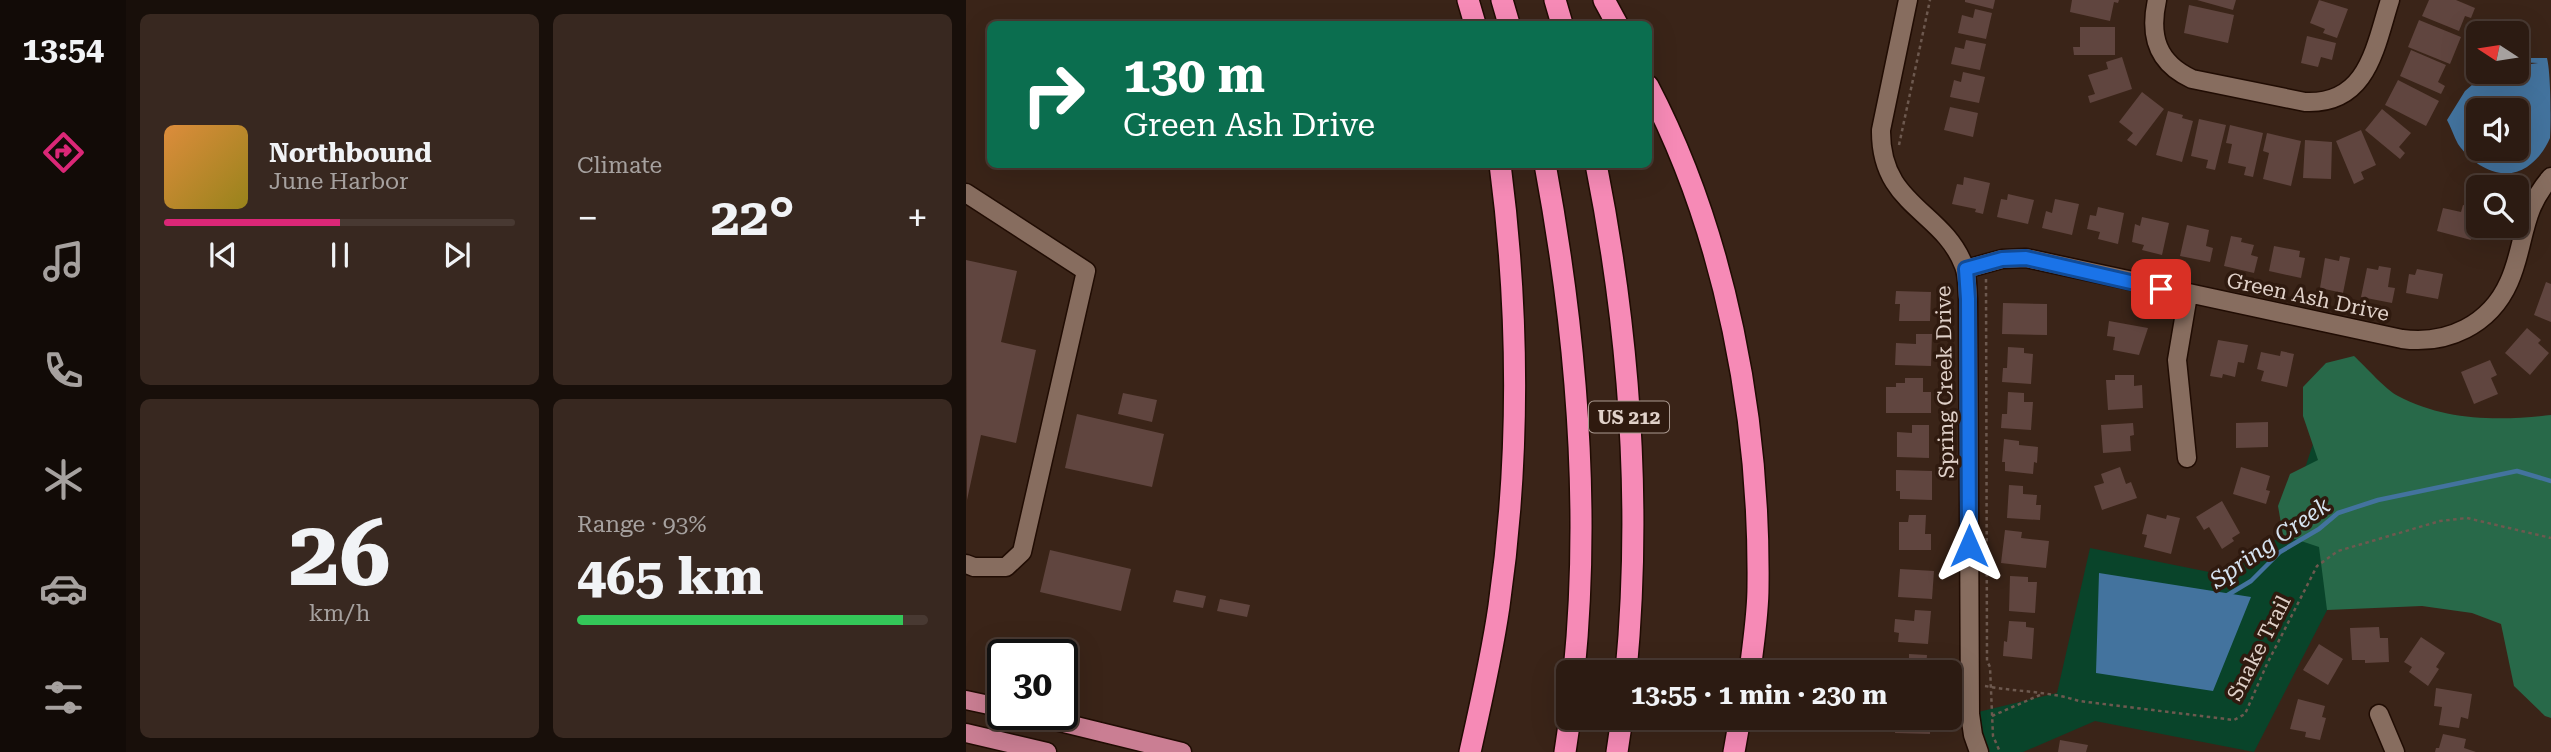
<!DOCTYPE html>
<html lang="en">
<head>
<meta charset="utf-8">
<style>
	body { margin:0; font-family:"Roboto Serif",serif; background:#382820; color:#f1f3f6; height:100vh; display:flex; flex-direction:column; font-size:26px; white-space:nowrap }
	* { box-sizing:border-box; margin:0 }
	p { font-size:23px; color:#a6a19f }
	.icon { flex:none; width:38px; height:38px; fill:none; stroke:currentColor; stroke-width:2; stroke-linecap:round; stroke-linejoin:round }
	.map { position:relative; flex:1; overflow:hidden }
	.drawer { display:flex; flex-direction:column; gap:14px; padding:14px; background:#180f0a; width:840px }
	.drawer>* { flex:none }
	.guide { position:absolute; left:21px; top:21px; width:665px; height:147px; border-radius:10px; box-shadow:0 7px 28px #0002,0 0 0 2px #483932; background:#0b6e4f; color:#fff; overflow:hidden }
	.needle { width:46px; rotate:282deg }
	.buttons { position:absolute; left:1500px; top:21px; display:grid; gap:14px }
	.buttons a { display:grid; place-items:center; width:63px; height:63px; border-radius:10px; background:#2c1b12; box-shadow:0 7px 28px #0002,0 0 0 2px #483932; font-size:35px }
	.speed { position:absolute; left:21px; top:639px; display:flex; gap:14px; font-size:35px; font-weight:700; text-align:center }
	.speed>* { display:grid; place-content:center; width:91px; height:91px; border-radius:50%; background:#2c1b12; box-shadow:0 7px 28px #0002,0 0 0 2px #483932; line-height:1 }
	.speed .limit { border:4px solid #111; border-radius:10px; background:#fff; color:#111 }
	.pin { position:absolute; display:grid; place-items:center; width:60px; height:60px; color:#fff; margin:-30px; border-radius:14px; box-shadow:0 4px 10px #0006 }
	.me { position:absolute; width:77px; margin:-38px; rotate:0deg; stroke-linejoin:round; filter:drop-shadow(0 0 5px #0008) }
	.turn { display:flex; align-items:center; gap:24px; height:147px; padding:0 21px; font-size:32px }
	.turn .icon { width:91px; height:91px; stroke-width:2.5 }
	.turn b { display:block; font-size:49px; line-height:60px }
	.big { font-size:52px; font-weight:700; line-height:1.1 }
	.drawer .widget { flex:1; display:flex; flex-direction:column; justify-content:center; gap:10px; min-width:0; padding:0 24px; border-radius:10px; background:#382820 }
	.drawer .dial { align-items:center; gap:0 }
	.dial b { font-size:91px; line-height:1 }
	.song { display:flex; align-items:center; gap:21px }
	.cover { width:84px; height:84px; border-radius:10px; background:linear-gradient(135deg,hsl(30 70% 55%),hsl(50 70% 35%)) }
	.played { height:7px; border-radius:4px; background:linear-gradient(90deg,#db2777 50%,#483932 50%) }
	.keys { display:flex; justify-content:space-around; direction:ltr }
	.heat { display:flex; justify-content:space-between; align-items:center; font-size:38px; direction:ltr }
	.charge { height:10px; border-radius:5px; background:linear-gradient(90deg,#34c759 93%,#483932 0) }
	.drawer .tiles { flex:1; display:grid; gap:14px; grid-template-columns:repeat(2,1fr) }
	.trip { position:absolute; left:590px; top:660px; width:406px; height:70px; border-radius:10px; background:#2c1b12; box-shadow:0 7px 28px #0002,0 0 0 2px #483932; font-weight:700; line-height:70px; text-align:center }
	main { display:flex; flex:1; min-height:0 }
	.tabs { display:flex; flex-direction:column; width:126px; justify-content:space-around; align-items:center; background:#120b07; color:#a6a19f }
	.tabs .icon { width:49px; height:49px }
	.tabs .active { color:#db2777 }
	.tabs b { font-size:32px; color:#f1f3f6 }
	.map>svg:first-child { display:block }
	.green { fill:#09442a }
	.forest { fill:#286949 }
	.water { fill:#43739e; fill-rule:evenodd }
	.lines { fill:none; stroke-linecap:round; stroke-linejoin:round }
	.stream { stroke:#43739e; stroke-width:4.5 }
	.building { fill:#60453f }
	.minor-casing { stroke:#200c03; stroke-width:21 }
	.major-casing { stroke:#200c03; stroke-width:21 }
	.highway-casing { stroke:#200c03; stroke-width:24 }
	.path { stroke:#6d594f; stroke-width:2.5; stroke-dasharray:3.5 3.5; stroke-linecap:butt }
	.minor { stroke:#876d5f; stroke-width:18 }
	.major { stroke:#ca7e93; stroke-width:18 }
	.highway { stroke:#f68ab6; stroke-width:21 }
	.route-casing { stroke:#114b97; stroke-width:18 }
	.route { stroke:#1a73e8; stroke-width:12 }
	.labels { text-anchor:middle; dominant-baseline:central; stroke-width:7; stroke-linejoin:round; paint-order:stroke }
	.shield { fill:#2f1a0f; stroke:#ab9a91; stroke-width:2 }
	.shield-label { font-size:19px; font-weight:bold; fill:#e0d1c9 }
	.street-label { font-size:21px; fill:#e0d1c9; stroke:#2f1a0f }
	.water-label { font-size:23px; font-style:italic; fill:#d7e4f2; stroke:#2f1a0f }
</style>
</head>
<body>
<main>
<nav class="tabs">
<b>13:54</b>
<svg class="icon active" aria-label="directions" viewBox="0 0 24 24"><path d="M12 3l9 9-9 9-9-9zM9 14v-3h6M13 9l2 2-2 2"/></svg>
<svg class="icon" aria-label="music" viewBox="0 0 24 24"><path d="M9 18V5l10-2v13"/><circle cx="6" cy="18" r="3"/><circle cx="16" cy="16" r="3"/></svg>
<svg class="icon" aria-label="phone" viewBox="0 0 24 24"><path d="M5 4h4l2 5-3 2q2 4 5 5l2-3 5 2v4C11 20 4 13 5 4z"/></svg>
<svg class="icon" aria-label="climate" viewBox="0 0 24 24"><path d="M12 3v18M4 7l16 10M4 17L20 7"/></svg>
<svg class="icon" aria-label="car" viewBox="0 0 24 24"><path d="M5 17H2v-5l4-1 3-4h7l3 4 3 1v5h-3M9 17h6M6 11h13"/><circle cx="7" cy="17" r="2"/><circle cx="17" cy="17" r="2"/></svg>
<svg class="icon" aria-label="filters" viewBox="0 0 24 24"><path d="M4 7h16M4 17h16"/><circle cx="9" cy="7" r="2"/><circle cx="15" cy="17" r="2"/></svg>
</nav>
<section class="drawer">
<div class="tiles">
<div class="widget">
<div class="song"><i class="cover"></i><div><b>Northbound</b><p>June Harbor</p></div></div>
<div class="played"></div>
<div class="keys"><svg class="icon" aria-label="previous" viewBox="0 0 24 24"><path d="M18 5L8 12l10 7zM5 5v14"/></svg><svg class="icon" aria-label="pause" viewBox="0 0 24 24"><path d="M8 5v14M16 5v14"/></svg><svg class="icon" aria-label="next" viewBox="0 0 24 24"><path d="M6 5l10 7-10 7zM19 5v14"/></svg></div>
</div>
<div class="widget"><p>Climate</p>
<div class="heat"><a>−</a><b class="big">22°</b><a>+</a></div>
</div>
<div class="widget dial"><b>26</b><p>km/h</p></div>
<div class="widget"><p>Range · 93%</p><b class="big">465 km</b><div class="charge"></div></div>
</div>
</section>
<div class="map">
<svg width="1585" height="752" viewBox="0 0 1585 752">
	<rect width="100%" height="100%" fill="#3a2418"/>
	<path class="green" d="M1371,371l3,214 -86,167 -159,-31 -72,31h-39l-14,-38 87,-21 33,-145 129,26 64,-39z"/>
	<path class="forest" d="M1388,356c11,10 33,35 44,40 47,25 101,25 153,19v303l-6,-2 -31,-30 -13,-62 -29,-11 -50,-7 -95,4 -8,-63 -36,-12 -5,-29 12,-32 28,-14 -15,-44v-29l23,-24z"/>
	<path class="water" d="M1555,58h26c4,16 4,65 3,80 -5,12 -13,22 -23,29 -24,16 -54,-1 -69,-23 -4,-7 -7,-17 -11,-24l18,-29 22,-19h29l1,-6 21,-3 -21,-1v-2zM1512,110h38v39h-38z
		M1133,573l152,24 -38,94 -117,-18z"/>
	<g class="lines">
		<path class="stream" d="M1260,596l25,-15 29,-29 39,-23 19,-16 40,-13 139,-29 34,10"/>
	</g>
	<path class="building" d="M999,0h30l-2,9 -28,-7z
		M1106,0h47l-1,3 -4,-1 -4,19 -40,-9z
		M1231,0h39l-3,10z
		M1353,0l29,9 -11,29 -14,-5 2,-4 -15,-6z
		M1463,0h27l19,8 -4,10 -6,-2 -6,15 -37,-15z
		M1223,5l45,10 -6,28 -44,-10z
		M1009,9l17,4 -6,26 -28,-6 4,-18 11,3z
		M1453,20l42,17 -11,27 -42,-17z
		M1114,27h35v28h-41l-1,-8h7z
		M1341,36l29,7 -4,17 -11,-3 -3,10 -17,-4z
		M1000,40l20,4 -6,26 -29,-6 4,-17 9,2z
		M1445,50l35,15 -8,17 7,4 -4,8 -41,-18z
		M1156,57l10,32 -42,14 -2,-7 7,-2 -7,-19 20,-6 -2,-7z
		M997,72l22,5 -6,26 -29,-6 4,-17 7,2z
		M1432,80l41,21 -13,25 -41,-21z
		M1176,92l22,17 -28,37 -9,-6 6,-7 -14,-11z
		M984,107l28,6 -5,24 -29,-7z
		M1416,109l29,24 -12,14 6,6 -5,6 -35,-29z
		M1202,111l15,4 -1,3 11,3 -11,41 -26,-7z
		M1233,119l27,6 -11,45 -9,-2 2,-8 -17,-4z
		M1264,125l33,8 -10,44 -9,-2 2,-8 -18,-4 4,-19 -6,-1z
		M1395,130l15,35 -15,7 3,7 -10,5 -18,-43z
		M1301,133l34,8 -10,45 -28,-7 6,-26 -6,-2z
		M1339,140l27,2 -1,37 -28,-1z
		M998,177l26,6 -7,31 -8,-2 1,-3 -24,-5 5,-20 6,1z
		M1042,194l26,6 -6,24 -31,-7 4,-18 6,1z
		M1089,199l24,5 -7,31 -30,-7 4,-17 6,2z
		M1497,205l15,3 -7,32 -34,-9 6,-23 18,4z
		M1132,207l26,6 -6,31 -20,-5 2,-7 -13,-3 3,-14 6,1z
		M1176,217l27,6 -7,32 -20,-5 2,-5 -12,-3 3,-18 5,2z
		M1221,225l22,5 -3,16 7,2 -3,14 -30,-6z
		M1265,236l11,2 -1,4 13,3 -3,10 7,2 -4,16 -30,-7z
		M1308,246l26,5 -1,6 6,1 -4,20 -32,-7z
		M1374,256l10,2 -7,35 -23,-5 5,-30 14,3z
		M0,260l51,11 -16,71 35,8 -20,93 -35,-8 -14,65z
		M1413,266l12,2 -3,19 7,1 -3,15 -31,-6 6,-29 11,2z
		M1451,269l26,5 -5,25 -32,-6 3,-19 6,1z
		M1580,282l5,2v38l-17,-7z
		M930,291l35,1 -1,29h-31l1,-17h-5z
		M1037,303l44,1v31l-45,-1z
		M1143,321l39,7 -9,27 -26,-5 2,-13 -8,-1z
		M1561,328l14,12 -3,3 11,10 -19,22 -25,-22z
		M950,334h16l-1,32 -36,-1 1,-22 20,1z
		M1252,340l30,5 -4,18 -6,-1 -3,15 -12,-3 -1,4 -12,-2z
		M1042,347l16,1v5l9,1 -2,30 -29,-2 1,-14h4z
		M1315,351l13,3 -7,33 -26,-6 3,-10 -7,-2 4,-17 19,4z
		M1524,360l7,15 -6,3 7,16 -24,10 -13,-32z
		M1149,375h19v11l8,-1 1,23 -35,2 -2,-30h9z
		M939,378h18v14h8v21h-45v-26h10v-4h9z
		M1042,392l16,1v9h9l-2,28 -30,-2 1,-14h5z
		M157,393l34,7 -5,22 -34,-8z
		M111,414l87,20 -12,53 -87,-19z
		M1302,422v25l-32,1v-25z
		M1167,423l1,12 -4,1 1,15 -28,2 -2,-28z
		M946,425h17v33l-32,-1v-25l15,1z
		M1038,439l15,2v4l19,2 -1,16 -3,-1 -1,12 -28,-3v-9h-3z
		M1154,467l6,17 5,-2 6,16 -35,12 -8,-24 10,-3 -3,-9z
		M1275,467l29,9 -4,14 4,1 -4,13 -33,-10z
		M930,470l36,1v29l-32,-1v-8h-4z
		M1043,485l14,1v8l14,1 -1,10h5l-1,15 -33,-2z
		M1256,501l18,32 -8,5 2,3 -12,8 -13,-22 -5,3 -8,-13z
		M1181,514l19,5 1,-4 13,3 -9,36 -27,-7 3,-12 -5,-1z
		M943,515h17l-1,19h6v16h-32v-28h9z
		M1039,530l17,2 -1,6 28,3 -3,27 -45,-5z
		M84,550l81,19 -10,42 -81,-19z
		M934,569l34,2 -2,28 -34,-2z
		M1044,576l18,1v5h9l-2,31 -26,-2z
		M210,590l30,6 -3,12 -30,-6z
		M254,599l30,6 -3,12 -30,-6z
		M949,610l16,1 -3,33 -30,-2 1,-9 -5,-1 1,-13 19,2z
		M1043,621l17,1v5l8,1 -2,31 -29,-3 1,-15 3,1z
		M1413,627l1,11h8l1,24 -24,1v-3h-13l-2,-32z
		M1455,637l24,16 -9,14 3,2 -11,17 -19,-14 3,-5 -8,-5z
		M1353,644l24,15 -15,26 -25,-15z
		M943,654l18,1 -1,12 9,1v4h-36l1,-12 9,1z
		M1470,688l36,6 -4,25 -7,-2 -2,11 -20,-3 3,-18 -8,-1z
		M1332,699l27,7 -3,11 4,1 -6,22 -15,-3 1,-5 -16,-3z
		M930,718h34v16l-35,-1z
		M1477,734l23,5 -2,9 12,4h-41l1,-4h3z
		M1094,740l28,5 -2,7h-28z"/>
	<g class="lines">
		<defs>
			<path id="minor" d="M942,0l-27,130c-1,76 62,80 83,136 4,10 3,23 4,33l2,415 3,21 6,17
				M1191,0c-8,36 0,63 35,79l113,23c63,3 70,-55 85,-102
				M0,193l120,78 -64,281 -16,15h-32l-8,-3
				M1000,269l36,-10 24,-1 376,81c45,6 88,-14 107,-57 17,-38 11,-70 42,-105
				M1221,458l-10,-98 11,-65
				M1413,714l16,38"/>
			<path id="major" d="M0,700l37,8
				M61,714l155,38
				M0,733l81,19"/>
			<path id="highway" d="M502,0l7,24
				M536,0l7,24
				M589,0l7,24
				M638,0l13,24
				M682,86c78,149 112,334 110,501 0,28 -5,57 -8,85
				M579,164c31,167 46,339 29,508
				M630,164c33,166 46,339 30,508
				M504,752c11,-49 22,-97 29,-146 21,-146 20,-296 1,-442
				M599,752l5,-34
				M651,752l5,-34
				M768,752l6,-34"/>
		</defs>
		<use href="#minor" class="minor-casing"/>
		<use href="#major" class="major-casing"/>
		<use href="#highway" class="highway-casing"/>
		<path class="path" d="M933,145l31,-145
			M1020,279l1,382 3,6 3,69 7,16
			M1019,686c32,6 64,5 94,15l155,19 11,-6 22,-50 50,-98 21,-15 102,-30 27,-3 84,20
			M1026,716l48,-21"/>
		<use href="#minor" class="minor"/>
		<use href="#major" class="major"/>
		<use href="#highway" class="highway"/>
	</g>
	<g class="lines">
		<defs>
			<path id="route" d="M1003,546l-1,-247 -2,-30 36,-10 24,-1 135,31"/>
		</defs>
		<use href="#route" class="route-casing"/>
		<use href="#route" class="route"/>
	</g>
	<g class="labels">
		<rect class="shield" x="623" y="401.5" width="80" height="31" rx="5"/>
		<g class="shield-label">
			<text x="663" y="417">US 212</text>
		</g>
		<g class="street-label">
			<text transform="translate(1342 297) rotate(12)">Green Ash Drive</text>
			<text transform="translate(979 382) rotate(-91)">Spring Creek Drive</text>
			<text transform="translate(1293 648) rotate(-63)">Snake Trail</text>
		</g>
		<g class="water-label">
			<text transform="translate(1304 543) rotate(-35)">Spring Creek</text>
		</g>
	</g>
</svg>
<div class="buttons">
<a><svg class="needle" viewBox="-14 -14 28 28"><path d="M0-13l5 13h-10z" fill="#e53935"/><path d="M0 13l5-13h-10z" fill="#a6a19f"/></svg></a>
<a><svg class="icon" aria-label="sound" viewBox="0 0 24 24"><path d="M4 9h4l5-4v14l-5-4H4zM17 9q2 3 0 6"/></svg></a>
<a><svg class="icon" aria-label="search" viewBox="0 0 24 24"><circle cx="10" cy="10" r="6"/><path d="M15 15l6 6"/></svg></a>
</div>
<div class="speed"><div class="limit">30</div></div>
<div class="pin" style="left:1195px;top:289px;background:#d93025"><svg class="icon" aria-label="arrive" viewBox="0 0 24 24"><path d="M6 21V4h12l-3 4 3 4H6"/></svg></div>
<svg class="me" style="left:1003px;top:546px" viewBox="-20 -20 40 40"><path d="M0-17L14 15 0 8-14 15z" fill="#1a73e8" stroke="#fff" stroke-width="4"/></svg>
<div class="trip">13:55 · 1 min · 230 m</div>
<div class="guide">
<div class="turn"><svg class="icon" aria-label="right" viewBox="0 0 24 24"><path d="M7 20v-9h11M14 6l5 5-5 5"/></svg><div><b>130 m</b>Green Ash Drive</div></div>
</div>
</div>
</main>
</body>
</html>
